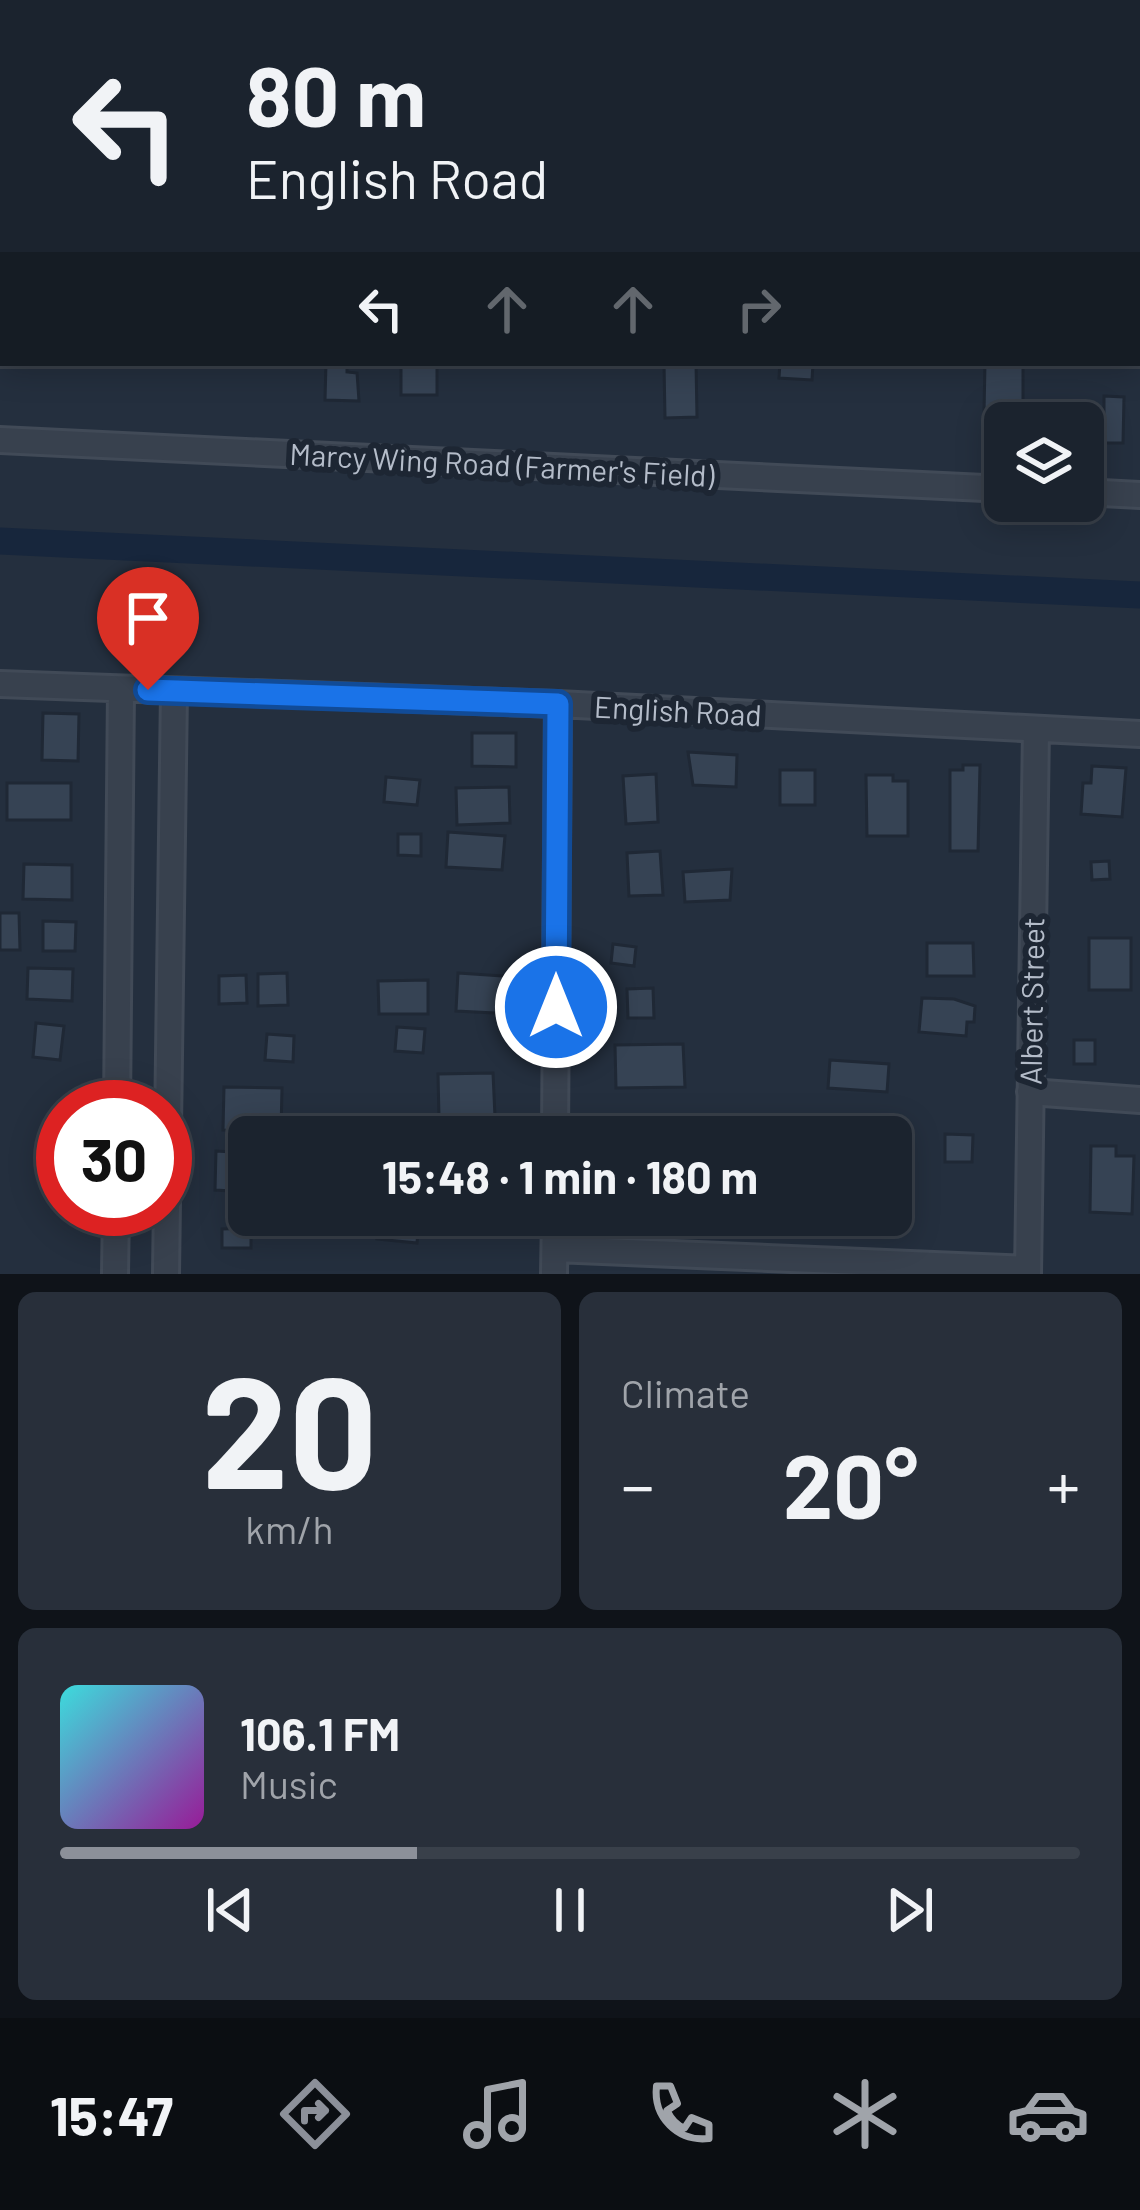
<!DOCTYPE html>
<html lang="en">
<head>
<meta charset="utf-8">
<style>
	body { margin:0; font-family:Barlow,sans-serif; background:#282f3a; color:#f1f3f6; height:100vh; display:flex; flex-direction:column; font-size:45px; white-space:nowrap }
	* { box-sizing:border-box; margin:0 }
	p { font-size:39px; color:#a0a4aa }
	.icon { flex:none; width:66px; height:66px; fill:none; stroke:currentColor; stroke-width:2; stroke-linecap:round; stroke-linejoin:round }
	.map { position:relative; height:1274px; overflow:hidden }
	.side { display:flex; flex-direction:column; gap:18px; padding:18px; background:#0f1319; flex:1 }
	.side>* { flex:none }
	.banner { position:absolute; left:0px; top:0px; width:1140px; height:366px; box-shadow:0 6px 30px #0003,0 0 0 3px #39404a; background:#1b232e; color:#f1f3f6; overflow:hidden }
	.buttons { position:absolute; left:984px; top:402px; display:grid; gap:24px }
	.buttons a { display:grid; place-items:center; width:120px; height:120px; border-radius:18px; background:#1b232e; box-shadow:0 6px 30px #0003,0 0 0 3px #39404a; font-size:60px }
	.speed { position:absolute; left:36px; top:1080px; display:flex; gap:24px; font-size:60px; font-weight:700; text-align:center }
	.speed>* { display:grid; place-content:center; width:156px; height:156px; border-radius:50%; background:#1b232e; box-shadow:0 6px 30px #0003,0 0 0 3px #39404a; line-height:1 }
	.speed .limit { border:18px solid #d22; background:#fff; color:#111 }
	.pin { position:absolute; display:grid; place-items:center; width:102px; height:102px; color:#fff; margin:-123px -51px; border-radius:50% 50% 50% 0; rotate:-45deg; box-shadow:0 0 12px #0007 }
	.pin .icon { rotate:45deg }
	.me { position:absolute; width:132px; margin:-66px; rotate:0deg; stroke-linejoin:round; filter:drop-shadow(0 0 9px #0008) }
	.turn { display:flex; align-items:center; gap:42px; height:252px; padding:0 48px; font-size:54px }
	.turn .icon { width:156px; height:156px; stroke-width:2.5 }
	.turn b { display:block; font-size:84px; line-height:102px }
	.lanes { display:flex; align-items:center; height:114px; padding:0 48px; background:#0003; justify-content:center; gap:60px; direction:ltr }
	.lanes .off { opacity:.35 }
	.big { font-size:90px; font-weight:700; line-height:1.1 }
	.side .widget { flex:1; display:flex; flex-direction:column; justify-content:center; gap:18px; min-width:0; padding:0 42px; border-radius:18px; background:#282f3a }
	.side .dial { align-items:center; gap:0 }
	.dial b { font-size:156px; line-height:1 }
	.song { display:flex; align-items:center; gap:36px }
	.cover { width:144px; height:144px; border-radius:18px; background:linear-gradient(135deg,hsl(180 70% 55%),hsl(300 70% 35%)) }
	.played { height:12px; border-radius:6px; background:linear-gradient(90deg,#8c9099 35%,#39404a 35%) }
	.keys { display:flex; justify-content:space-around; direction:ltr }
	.heat { display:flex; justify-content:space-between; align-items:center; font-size:66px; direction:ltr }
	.side .tiles { flex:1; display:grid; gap:18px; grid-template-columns:1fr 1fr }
	.widget:last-child { grid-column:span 2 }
	.trip { position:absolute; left:228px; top:1116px; width:684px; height:120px; border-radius:18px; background:#1b232e; box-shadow:0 6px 30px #0003,0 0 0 3px #39404a; font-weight:700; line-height:120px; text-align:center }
	.dock { display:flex; height:192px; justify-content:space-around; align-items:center; background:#0b0e12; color:#a0a4aa }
	.dock .icon { width:84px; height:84px }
	.dock .active { color:#8c9099 }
	.dock b { font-size:54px; color:#f1f3f6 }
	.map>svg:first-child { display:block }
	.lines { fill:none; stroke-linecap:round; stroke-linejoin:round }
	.canal { stroke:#17263c; stroke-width:27 }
	.building { fill:#364354; stroke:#1f2835; stroke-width:3 }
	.street-casing { stroke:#414a57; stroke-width:30 }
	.street { stroke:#38414e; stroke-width:24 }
	.route-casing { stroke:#114b97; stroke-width:30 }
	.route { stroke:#1a73e8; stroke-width:21 }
	.labels { text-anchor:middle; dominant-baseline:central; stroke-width:12; stroke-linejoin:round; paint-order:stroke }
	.street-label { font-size:30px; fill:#b4bcc9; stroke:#1d2633 }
</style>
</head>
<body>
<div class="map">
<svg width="1140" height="1274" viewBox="0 0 1140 1274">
	<rect width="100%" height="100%" fill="#242f3e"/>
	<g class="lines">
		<path class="canal" d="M0,541l1140,54"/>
	</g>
	<path class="building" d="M326,363h21v9l10,1 2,28 -34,-1z
		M696,363l1,54 -32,1 -1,-54z
		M780,363h33l-1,17 -33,-2z
		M985,363h38v50h-39z
		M437,365v30h-36v-29z
		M1104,396l20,1 -1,46h-19z
		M43,713l36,1 -1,47 -36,-1z
		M472,733h44v34l-44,-1z
		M688,752l49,3 -1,32 -43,-2z
		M963,765h17l-2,86h-28v-81h13z
		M1092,766l34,2 -4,49 -41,-3 2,-31h8z
		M780,770h35v35h-35z
		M656,774l2,48 -32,2 -3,-48z
		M866,775h27v6h15v55h-41z
		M386,777l34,3 -3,25 -33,-3z
		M7,783h64v37h-64z
		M509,787l1,36 -53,2 -1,-37z
		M448,832l57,4 -3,34 -56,-3z
		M398,834h23v22l-23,-1z
		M660,851l3,44 -34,1 -2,-43z
		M1109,861l1,18 -18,1 -1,-18z
		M24,864l48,1v35l-49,-1z
		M732,869l-2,31 -45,2 -2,-30z
		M0,913h19l1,37h-20z
		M43,921l33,1 -1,29h-32z
		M1089,938h42v52h-42z
		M927,943h46l1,33h-47z
		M613,944l23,3 -2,19 -23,-3z
		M28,968l45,1 -1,32 -45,-2z
		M287,973l1,32 -30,1v-32z
		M458,973l58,4 -2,37 -58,-3z
		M246,975l1,28 -28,1v-28z
		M428,980v34h-49l-1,-33z
		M653,988l1,30h-26l-1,-29z
		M922,998l32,1 21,7 -1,16h-7l-1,14 -47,-4z
		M36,1023l28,3 -4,34 -27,-3z
		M397,1027l28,2 -2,24 -28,-2z
		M267,1034l27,2 -1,26 -28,-2z
		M1074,1040h21v24h-21z
		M683,1044l2,43 -69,1 -1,-43z
		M830,1060l59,4 -2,28 -59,-4z
		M493,1073l2,44 -56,1 -1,-44z
		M224,1087l58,1 -1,43 -58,-1z
		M945,1134l28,1 -1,27h-27z
		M1091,1146h25v10h18l-2,58 -42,-2z
		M216,1151l33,2v39l-34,-2z
		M380,1217l39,4 -2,22 -40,-4z
		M251,1228v20h-29v-19z"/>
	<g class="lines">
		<defs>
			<path id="street" d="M706,0l69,3
				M1137,19h3
				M0,440l1005,49
				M1083,492l57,3
				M0,684l558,20 582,30
				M1030,1092l110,8
				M117,1107l4,-417
				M555,1137l3,-433
				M555,1249l473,20
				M115,1274l1,-65
				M166,1274l8,-583
				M554,1274l1,-59
				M1028,1274l8,-545"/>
		</defs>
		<use href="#street" class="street-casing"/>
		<use href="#street" class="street"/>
	</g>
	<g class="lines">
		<defs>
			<path id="route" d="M148,690l410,14 -2,303"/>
		</defs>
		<use href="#route" class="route-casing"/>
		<use href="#route" class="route"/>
	</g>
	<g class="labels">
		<g class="street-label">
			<text transform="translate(502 464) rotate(3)">Marcy Wing Road (Farmer's Field)</text>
			<text transform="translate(678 710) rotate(3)">English Road</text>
			<text transform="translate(1031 1001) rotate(-89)">Albert Street</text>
		</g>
	</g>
</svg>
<div class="buttons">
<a><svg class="icon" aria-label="layers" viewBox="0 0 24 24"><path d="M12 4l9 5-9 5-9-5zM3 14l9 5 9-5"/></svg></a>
</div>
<div class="speed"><div class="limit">30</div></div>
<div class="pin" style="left:148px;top:690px;background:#d93025"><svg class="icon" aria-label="arrive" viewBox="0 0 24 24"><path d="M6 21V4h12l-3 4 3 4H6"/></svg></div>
<svg class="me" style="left:556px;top:1007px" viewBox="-20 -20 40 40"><circle r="17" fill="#1a73e8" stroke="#fff" stroke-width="3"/><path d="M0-11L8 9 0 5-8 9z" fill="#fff"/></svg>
<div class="trip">15:48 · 1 min · 180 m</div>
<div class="banner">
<div class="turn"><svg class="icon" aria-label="left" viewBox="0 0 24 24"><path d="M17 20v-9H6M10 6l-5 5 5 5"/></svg><div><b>80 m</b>English Road</div></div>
<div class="lanes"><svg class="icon" aria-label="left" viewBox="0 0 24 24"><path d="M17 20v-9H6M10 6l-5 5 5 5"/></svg><svg class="icon off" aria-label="ahead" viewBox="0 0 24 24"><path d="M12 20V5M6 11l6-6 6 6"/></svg><svg class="icon off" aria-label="ahead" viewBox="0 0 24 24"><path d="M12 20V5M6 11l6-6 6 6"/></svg><svg class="icon off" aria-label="right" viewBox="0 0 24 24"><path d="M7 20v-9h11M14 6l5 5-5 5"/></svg></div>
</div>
</div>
<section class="side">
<div class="tiles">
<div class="widget dial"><b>20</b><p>km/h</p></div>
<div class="widget"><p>Climate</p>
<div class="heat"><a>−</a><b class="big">20°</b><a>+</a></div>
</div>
<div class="widget">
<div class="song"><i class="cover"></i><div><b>106.1 FM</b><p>Music</p></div></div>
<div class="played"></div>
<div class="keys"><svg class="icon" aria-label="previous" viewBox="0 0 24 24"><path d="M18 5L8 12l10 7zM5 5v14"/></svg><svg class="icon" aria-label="pause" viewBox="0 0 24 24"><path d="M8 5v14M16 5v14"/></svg><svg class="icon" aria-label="next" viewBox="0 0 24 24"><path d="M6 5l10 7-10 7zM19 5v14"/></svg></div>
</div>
</div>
</section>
<nav class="dock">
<b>15:47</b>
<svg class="icon active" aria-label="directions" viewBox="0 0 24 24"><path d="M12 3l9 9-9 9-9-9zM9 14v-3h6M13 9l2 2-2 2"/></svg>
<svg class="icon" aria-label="music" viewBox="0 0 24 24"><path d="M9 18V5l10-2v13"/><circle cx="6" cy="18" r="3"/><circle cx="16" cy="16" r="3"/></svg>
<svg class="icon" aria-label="phone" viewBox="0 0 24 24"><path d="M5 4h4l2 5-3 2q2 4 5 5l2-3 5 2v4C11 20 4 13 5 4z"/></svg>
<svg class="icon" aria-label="climate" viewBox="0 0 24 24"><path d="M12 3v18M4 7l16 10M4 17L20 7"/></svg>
<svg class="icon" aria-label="car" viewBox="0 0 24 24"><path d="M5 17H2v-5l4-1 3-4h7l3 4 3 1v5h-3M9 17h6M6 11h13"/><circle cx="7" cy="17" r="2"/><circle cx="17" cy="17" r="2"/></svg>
</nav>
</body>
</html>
